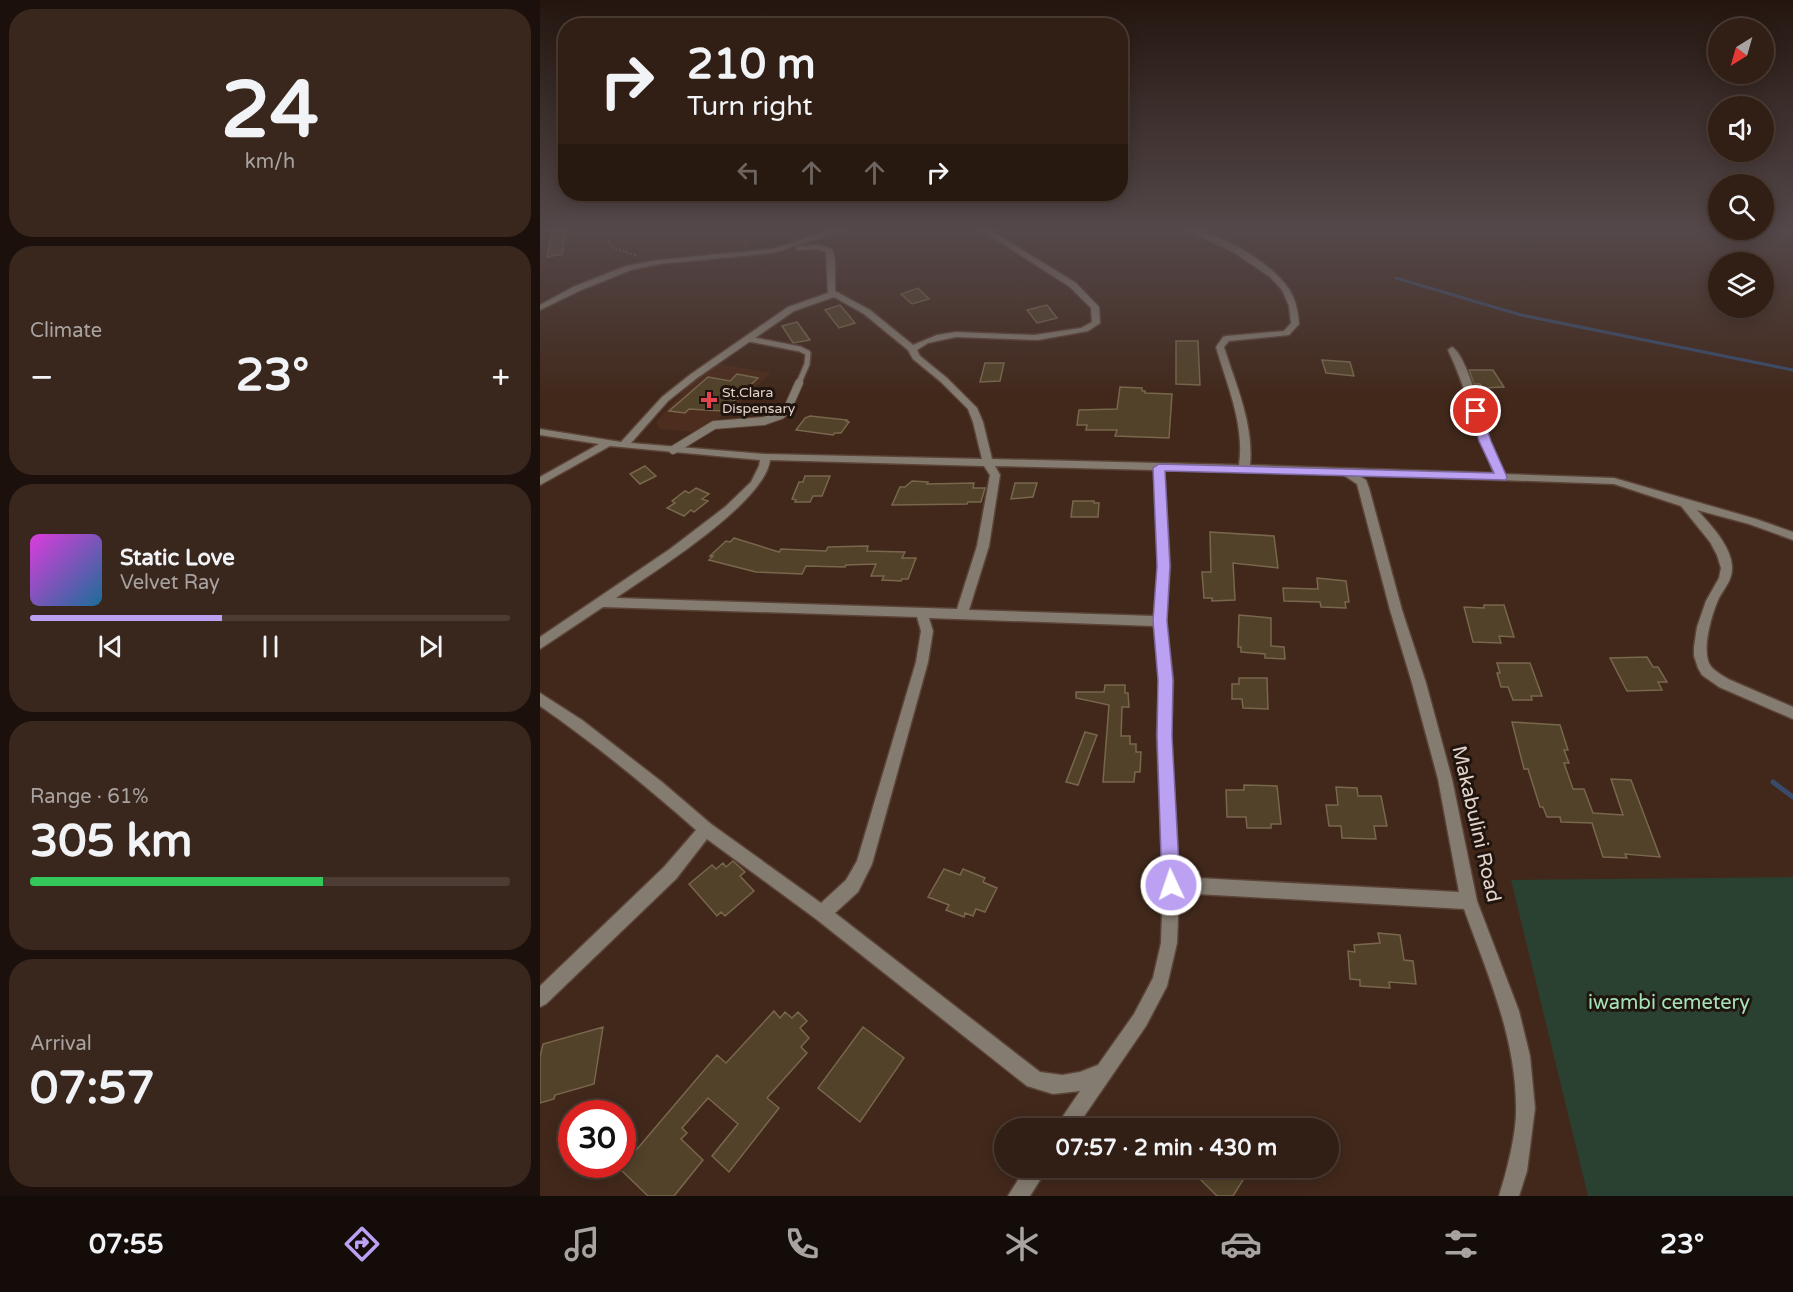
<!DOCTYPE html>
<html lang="en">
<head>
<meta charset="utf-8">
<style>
	body { margin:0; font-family:"Varela Round",sans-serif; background:#39271d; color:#f1f3f6; height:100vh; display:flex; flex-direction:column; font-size:22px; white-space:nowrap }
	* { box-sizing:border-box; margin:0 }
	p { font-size:20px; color:#a8a2a0 }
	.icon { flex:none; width:33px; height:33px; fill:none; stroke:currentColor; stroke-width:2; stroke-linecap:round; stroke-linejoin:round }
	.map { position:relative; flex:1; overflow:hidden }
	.drawer { display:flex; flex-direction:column; gap:9px; padding:9px; background:#1b100b; width:540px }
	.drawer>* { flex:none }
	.top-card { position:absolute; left:18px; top:18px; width:570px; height:183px; border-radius:24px; box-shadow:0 3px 15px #0003,0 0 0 2px #4c3c34; background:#311e14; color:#f1f3f6; overflow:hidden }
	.needle { width:39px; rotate:217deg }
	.buttons { position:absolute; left:1168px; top:18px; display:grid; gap:12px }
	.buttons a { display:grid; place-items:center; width:66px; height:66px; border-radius:50%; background:#311e14; box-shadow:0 3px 15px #0003,0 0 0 2px #4c3c34; font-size:30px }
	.speed { position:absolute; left:18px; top:1100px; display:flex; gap:12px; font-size:30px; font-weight:700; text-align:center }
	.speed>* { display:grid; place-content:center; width:78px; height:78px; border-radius:50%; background:#311e14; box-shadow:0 3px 15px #0003,0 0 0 2px #4c3c34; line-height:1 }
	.speed .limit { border:9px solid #d22; background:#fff; color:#111 }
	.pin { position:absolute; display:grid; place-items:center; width:51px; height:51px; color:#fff; margin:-26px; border:3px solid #fff; border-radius:50%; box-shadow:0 2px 6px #0007 }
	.me { position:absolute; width:66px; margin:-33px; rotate:357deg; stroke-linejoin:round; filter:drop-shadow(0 0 4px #0008) }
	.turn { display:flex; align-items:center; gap:21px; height:126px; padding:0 30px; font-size:27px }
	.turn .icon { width:78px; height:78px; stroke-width:2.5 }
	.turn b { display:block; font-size:42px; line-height:51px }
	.lanes { display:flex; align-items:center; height:57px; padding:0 30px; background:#0003; justify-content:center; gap:30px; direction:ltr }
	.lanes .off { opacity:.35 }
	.big { font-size:45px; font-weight:700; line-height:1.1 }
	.drawer .card { flex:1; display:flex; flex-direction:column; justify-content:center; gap:9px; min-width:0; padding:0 21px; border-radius:24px; background:#39271d }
	.drawer .dial { align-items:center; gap:0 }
	.dial b { font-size:78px; line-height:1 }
	.song { display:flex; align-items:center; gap:18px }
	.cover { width:72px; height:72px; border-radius:9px; background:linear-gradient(135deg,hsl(300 70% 55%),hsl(200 70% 35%)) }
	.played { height:6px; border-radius:3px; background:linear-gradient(90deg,#bca0f2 40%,#4c3c34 40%) }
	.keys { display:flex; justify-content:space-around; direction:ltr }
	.heat { display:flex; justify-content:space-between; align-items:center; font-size:33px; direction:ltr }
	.charge { height:9px; border-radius:4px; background:linear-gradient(90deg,#34c759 61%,#4c3c34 0) }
	.trip { position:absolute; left:454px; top:1118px; width:345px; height:60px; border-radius:30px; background:#311e14; box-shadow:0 3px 15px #0003,0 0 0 2px #4c3c34; font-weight:700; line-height:60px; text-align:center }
	.menu { display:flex; height:96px; justify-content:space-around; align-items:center; background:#140c08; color:#a8a2a0 }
	.menu .icon { width:42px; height:42px }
	.menu .on { color:#bca0f2 }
	.menu b { font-size:27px; color:#f1f3f6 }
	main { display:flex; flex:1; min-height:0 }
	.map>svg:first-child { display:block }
	.built { fill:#4d2d1d }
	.green { fill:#2a4031 }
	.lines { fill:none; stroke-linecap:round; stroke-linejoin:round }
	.stream-far1 { stroke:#384b6b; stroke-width:3 }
	.stream { stroke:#384b6b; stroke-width:5 }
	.building { fill:#524229; stroke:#78674d; stroke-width:1.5 }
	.service-far1-casing { stroke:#5b4337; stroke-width:8 }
	.service-casing { stroke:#5b4337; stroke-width:10 }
	.minor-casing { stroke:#5b4337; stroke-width:3 }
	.path { stroke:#877166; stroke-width:2; stroke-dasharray:2 2; stroke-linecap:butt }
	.service-far1 { stroke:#857c71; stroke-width:5 }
	.service { stroke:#857c71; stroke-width:8 }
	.minor { fill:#857c71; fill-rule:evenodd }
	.route { fill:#bca0f2; stroke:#7a689d; stroke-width:1.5 }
	.health-dot { fill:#e0444e; stroke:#20140e; stroke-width:2 }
	.labels { text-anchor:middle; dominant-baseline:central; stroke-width:6; stroke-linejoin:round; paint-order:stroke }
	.far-poi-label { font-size:14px; fill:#e3d2ca; stroke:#20140e; text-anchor:start }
	.near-street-label { font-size:20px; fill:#e3d2ca; stroke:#20140e }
	.near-park-label { font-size:20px; fill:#a4e3b7; stroke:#20140e }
</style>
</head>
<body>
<main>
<section class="drawer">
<div class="card dial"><b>24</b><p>km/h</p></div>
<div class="card"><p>Climate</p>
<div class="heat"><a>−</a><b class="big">23°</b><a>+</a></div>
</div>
<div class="card">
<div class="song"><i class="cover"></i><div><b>Static Love</b><p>Velvet Ray</p></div></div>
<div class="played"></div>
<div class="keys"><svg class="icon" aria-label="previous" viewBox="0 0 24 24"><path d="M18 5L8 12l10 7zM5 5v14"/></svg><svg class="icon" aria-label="pause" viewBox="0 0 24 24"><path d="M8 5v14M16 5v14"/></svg><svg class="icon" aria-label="next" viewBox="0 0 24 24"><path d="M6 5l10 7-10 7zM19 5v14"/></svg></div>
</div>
<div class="card"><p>Range · 61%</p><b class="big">305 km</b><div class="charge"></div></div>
<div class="card"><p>Arrival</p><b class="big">07:57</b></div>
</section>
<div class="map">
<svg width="1253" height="1196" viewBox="0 0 1253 1196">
	<rect width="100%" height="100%" fill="#41281b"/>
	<path class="built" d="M175,363l56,10 -41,38 -35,21 -36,-3 -3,-7 29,-33z"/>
	<path class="green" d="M1253,877v319h-205l-77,-316z"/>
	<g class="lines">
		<path class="stream-far1" d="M856,278l125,37 272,55"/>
		<path class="stream" d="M1233,782l20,15"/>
	</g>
	<path class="building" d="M12,228h14l-4,26 -15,3z
		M378,288l11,11 -17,5 -11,-10z
		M300,305l15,18 -16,5 -14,-18z
		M507,305l10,13 -20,5 -10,-13z
		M257,322l13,18 -17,3 -11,-17z
		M636,341h22l2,44 -24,-1z
		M782,360l28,2 4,14 -28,-3z
		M445,363h19l-4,18 -20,1z
		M929,370h24l11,17 -21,1 -3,-4h-6z
		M197,374l21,4 -35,33 -34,-2 -4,4 -16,-2 39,-34 22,4z
		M580,387l22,1v3h3v2l27,1 -3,44 -54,-2 2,-6h-31l1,-5h-10l2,-15 38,-1z
		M270,416l37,4 -1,1 3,1 -8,11h-6l-2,2 -37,-5 9,-12z
		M105,466l11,10 -16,8 -10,-10z
		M265,476h25l-8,20h-9l-3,6h-15l1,-2 -4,-1 7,-17h4z
		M372,481l16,1 -1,2 47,-1 -1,5h12l-4,14h-13l-1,2 -75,1 8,-18h5z
		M475,483h22l-4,14 -22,2z
		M156,488l13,6 -7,5 6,2 -14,11 -3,-2 -7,6 -17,-8 8,-5 -3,-2 13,-10 4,2z
		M533,501h21v2h5l-1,14h-27z
		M670,532l64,4 4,32 -45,-5 2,37 -23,1v-3h-8l-2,-26h9z
		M194,538l45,14 2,-3 45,2 2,-4 40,-1 -1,5 38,1 -3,6h14l-8,21h-6l-1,2 -19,-1 2,-4h-13l5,-12 -30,1 -1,2 -39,-1 -4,8 -46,-2 -47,-12 4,-4h-3l16,-15 4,1z
		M777,578l29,3 3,21h-4l1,6 -25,-1 -1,-5 -36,-1 -1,-13 35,1z
		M944,605h20l10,32 -15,-1 2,7 -28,-1 -9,-35 20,1z
		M699,615l32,3v28l13,1 1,12 -20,-1v-4l-24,-2v-5h-3z
		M1107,657l6,10h5l9,15h-9l4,8 -35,1 -17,-33z
		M957,663h33l12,33h-11l1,4h-19l-5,-13h-7l-4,-14h3z
		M699,678h28l1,31 -25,-1 -1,-9h-10v-15h7z
		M565,685h20v8h3l1,14h-7l-1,29h9v8h6v8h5l-1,20h-5l-1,10h-31l6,-77 -33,-7v-6h28z
		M972,722l48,3 8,25h-4l5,13h-5l9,26h11l9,24 30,2 -12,-36 20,1 29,77 -35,-3 2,4 -24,-1 -11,-34 -31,-1 -1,-5h-13l-4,-10h-3l-12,-38h-4z
		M545,732l12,3 -19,50 -12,-3z
		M704,785l33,1 4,38h-10v4h-24l-1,-11h-19l-1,-27h18z
		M796,787l21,1 1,8h23l6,30h-13l2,13 -34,-1 -1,-12h-12l-3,-21h12z
		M193,861l12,11 -5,4 14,15 -29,25 -4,-4 -4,4 -28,-32 23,-19 4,4 7,-6 3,4z
		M404,869l16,6 3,-6 22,9 -2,4 14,6 -12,24 -9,-3 -3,7 -8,-3 -1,4 -18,-7 3,-5 -21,-8z
		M838,933l22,2 4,25 9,1 3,23 -27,-2 1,6 -30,-2v-6l-10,-1 -2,-28 7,1 -1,-7 26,-2z
		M234,1011l6,7 5,-6 7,6 6,-6 9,9 -7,7 9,10 -8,9 6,6 -40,45 12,10 -50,64 -17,-16 26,-32 -30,-26 -26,30 5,5 -6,6 22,21 -29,36h-26l-28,-27 97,-114 9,8z
		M63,1027l-9,57 -39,11 -1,4 -14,4v-46l3,-13z
		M323,1027l41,31 -44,64 -42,-34z
		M665,1167h46l-18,29h-16l-19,-19z"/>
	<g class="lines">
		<defs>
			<path id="service-far1" d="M209,339l51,10 8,4 -1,11 -9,21"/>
			<path id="service" d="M133,450l41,-25 50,-4 17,-6 6,-5 12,-27"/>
			<path id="minor" d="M299,228h12l-78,25 -114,11 -28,6 -52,21 -39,19v-5l33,-18 53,-21 33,-6 113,-11z
				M438,228h9l89,55 23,24 1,16 -12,8 -50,9 -82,-3 -28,6 -11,7 3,6 27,22 30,30 6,14 9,37 247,6c6,-40 -12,-80 -23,-118l7,-10 3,-1 58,-5 7,-8 -2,-17 -7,-16 -12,-13 -35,-24 -53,-25c31,0 89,34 107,61 7,11 9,22 10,35l-10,11 -60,6 -5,6c12,38 30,78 26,118l244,8c-18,-40 -27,-84 -46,-123l4,-3c15,8 31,73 37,92 4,12 10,23 16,35l109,4 142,41 37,13v8l-44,-16 -52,-14c14,15 36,38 35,59 0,11 -8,20 -13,29 -7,15 -18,52 -9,67 4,6 12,10 18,14l65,28v12l-74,-32 -17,-12 -4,-7 -4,-12v-9l3,-20 9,-26 13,-23 2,-10 -4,-13 -7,-13 -29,-36 -67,-22 -256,-9 8,5 3,8 33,122 24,73 26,96 25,122 42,110 11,45 5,52 -8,63 -8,25h-20c8,-25 18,-64 17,-89 0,-70 -29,-134 -52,-198l-285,-16 -2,50 -10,43 -21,40 -70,102h-21l25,-37 -27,3 -26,-8 -211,-167 -109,-80 -31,40 -130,125 -6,3v-21l124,-119 32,-37c-50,-44 -101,-86 -156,-124v-13l42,27 80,62 49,42 110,79 25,-23 11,-19 59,-199 5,-31 -4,-14 -314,-10 -63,42v-12l130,-88 55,-42 26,-25 8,-16 1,-6 -150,-14 -70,39v-8l59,-33 -59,-9v-6l81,13 41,-45 29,-23 97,-67 40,-14 -2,-41 -8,-3 -21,1v-4h3l19,-1 13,4 3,11v31l35,19 43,35 24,-10 19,-3 78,3 47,-7 11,-6 -1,-14 -21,-21zM294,297l30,17 44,36 5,9 28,23 27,27 5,13 9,37 -217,-5 -134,-11 37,-42 29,-23 97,-67zM230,460l214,6 6,9 -13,71 -20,63 -341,-11c36,-25 149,-95 154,-138zM455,466l159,4 4,96 -4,50 -185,-6 20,-64 11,-71zM624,470l178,4 15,10 33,126 22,73 26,96 21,113 -280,-15 -8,-141 2,-56 -7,-59 4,-55zM389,618l225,8 5,54 -2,56 6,149 -2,58 -8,35 -19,36 -36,51 -18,7 -18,3 -22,-3 -205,-159 23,-21 14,-28 56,-202 5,-31z
				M486,1167h22l-18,29h-22z"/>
		</defs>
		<use href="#service-far1" class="service-far1-casing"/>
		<use href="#service" class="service-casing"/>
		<use href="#minor" class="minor-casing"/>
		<path class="path" d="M69,228l-1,11 3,8 26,9
			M204,228l2,17"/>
		<use href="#service-far1" class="service-far1"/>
		<use href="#service" class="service"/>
		<use href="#minor" class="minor"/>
	</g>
	<linearGradient id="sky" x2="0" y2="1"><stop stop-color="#24160f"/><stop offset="0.58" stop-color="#54484a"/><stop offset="1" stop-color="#54484a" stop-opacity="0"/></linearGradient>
	<rect width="1253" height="396" fill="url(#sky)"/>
	<path class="route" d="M936,408l5,3 10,30 16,36 -1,3 -341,-9 5,95 -3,55 6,59 -1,56 8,149 -2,7 -7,3 -6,-3 -3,-7 -5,-149 1,-56 -5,-59 4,-55 -4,-98 6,-4 335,9 -15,-32 -9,-30z"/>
	<path class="health-dot" d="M166 391h6v6h6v6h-6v6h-6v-6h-6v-6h6z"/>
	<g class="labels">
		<g class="far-poi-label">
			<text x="182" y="392">St.Clara<tspan x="182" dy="16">Dispensary</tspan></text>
		</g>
		<g class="near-street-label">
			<text transform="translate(936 824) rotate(77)">Makabulini Road</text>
		</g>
		<g class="near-park-label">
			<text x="1129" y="1003">iwambi cemetery</text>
		</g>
	</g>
</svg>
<div class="buttons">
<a><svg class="needle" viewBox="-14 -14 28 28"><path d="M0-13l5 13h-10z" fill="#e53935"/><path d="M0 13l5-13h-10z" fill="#a8a2a0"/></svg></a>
<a><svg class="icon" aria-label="sound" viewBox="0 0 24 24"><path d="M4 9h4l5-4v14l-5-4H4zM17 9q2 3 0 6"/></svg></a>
<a><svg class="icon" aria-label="search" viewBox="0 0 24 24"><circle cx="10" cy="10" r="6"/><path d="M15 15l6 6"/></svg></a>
<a><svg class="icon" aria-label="layers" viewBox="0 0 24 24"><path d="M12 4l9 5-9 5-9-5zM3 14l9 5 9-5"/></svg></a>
</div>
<div class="speed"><div class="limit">30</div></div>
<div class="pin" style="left:936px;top:411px;background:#d93025"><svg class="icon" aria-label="arrive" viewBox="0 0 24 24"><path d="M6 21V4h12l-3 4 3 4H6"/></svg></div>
<svg class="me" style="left:631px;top:885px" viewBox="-20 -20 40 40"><circle r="17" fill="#bca0f2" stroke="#fff" stroke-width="3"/><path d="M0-11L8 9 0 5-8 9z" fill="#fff"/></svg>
<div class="trip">07:57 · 2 min · 430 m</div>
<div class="top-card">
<div class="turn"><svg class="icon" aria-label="right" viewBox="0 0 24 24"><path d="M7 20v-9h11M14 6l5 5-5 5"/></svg><div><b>210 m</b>Turn right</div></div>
<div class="lanes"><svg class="icon off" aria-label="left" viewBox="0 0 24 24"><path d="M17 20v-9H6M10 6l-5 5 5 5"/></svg><svg class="icon off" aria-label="ahead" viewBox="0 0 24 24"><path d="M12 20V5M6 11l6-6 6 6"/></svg><svg class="icon off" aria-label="ahead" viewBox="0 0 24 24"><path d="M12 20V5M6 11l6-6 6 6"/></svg><svg class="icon" aria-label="right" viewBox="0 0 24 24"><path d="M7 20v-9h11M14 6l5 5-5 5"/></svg></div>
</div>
</div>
</main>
<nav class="menu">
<b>07:55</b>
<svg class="icon on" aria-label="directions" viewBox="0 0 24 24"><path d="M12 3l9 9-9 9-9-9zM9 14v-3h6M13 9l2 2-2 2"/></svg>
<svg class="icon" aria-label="music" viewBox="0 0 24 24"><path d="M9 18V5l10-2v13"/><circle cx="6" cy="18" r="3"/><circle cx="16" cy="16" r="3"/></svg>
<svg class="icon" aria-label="phone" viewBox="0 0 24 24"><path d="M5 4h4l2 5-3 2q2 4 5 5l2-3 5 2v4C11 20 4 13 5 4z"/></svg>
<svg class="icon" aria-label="climate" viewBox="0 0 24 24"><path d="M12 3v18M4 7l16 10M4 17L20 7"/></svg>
<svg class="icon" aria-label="car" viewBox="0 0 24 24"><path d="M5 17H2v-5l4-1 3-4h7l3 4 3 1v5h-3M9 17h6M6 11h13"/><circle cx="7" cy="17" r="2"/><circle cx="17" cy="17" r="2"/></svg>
<svg class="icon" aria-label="filters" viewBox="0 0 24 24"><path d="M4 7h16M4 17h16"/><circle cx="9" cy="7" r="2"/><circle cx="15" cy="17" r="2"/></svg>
<b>23°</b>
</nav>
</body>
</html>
